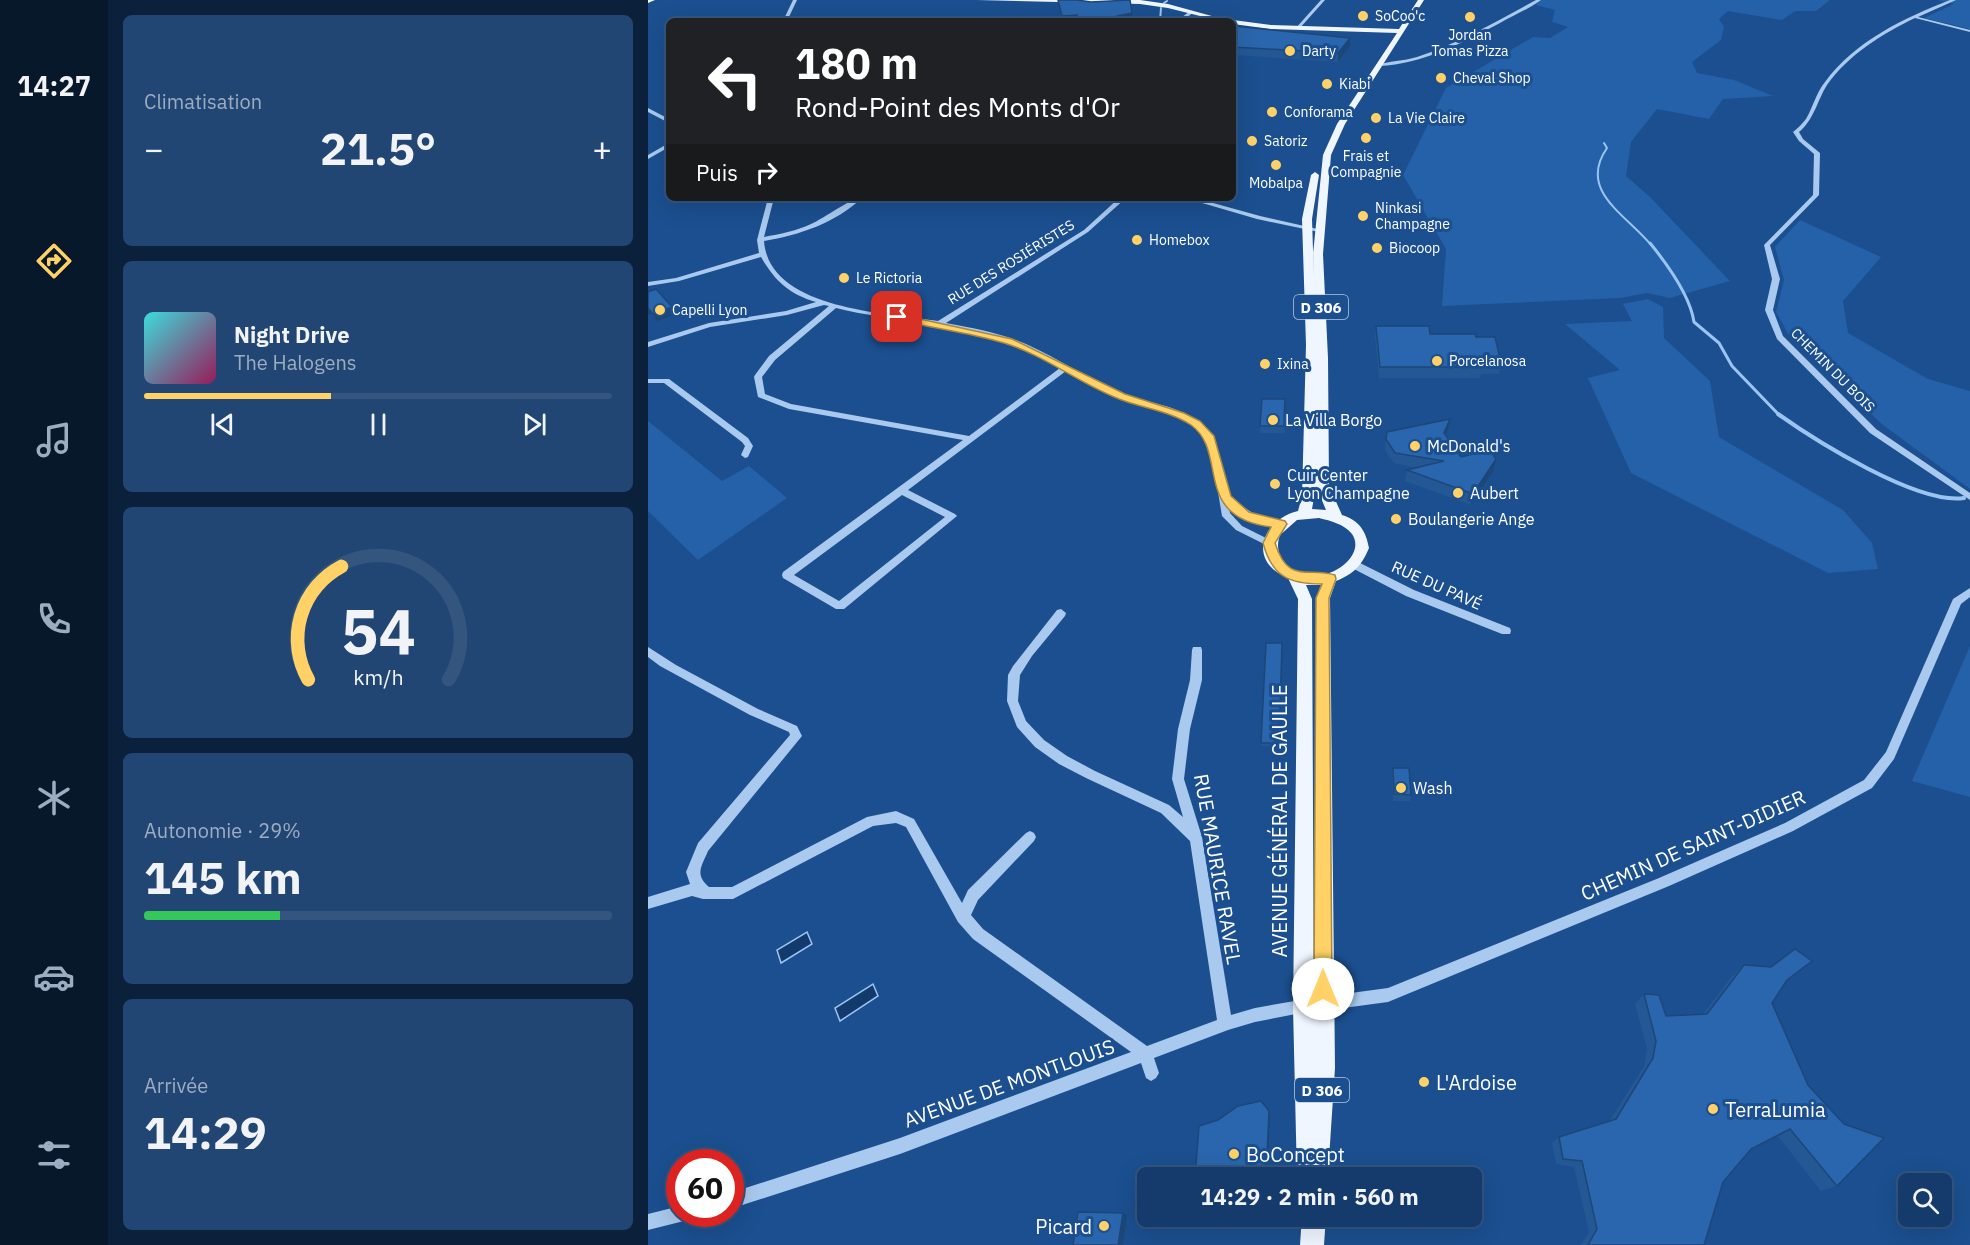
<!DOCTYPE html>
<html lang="fr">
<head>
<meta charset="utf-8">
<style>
	body { margin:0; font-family:"IBM Plex Sans",sans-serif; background:#214673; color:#f1f3f6; height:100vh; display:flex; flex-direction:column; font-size:22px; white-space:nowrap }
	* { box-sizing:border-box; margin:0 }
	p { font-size:20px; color:#9dadc1 }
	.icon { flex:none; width:33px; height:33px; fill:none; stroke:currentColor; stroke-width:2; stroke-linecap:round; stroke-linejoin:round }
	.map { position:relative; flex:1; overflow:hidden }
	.panel { display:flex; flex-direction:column; gap:15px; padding:15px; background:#0b203b; width:540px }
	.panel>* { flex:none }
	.banner { position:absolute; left:18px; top:18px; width:570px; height:183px; border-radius:9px; box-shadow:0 6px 24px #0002,0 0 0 2px #33557e; background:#202124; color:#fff; overflow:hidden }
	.buttons { position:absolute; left:1250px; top:1173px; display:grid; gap:12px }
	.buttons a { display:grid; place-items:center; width:54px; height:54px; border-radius:9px; background:#143b6b; box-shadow:0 6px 24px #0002,0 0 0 2px #33557e; font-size:30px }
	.speed { position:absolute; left:18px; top:1149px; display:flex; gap:12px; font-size:30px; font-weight:700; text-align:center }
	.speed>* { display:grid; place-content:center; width:78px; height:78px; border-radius:50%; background:#143b6b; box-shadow:0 6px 24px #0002,0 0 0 2px #33557e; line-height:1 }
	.speed .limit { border:9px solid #d22; background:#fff; color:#111 }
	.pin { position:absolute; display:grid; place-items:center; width:51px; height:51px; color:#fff; margin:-26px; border-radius:12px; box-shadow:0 3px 9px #0006 }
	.me { position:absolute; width:66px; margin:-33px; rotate:0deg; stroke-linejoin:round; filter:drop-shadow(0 0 4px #0008) }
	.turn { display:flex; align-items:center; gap:21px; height:126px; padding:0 30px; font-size:27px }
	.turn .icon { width:78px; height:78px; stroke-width:2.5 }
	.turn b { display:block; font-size:42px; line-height:51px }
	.then { display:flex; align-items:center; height:57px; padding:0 30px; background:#0003; gap:12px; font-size:22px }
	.big { font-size:45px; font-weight:800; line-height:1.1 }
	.panel .card { flex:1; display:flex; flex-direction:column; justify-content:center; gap:9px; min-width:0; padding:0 21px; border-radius:9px; background:#214673 }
	.panel .dial { align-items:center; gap:0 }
	.dial svg { height:156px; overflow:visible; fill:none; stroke:#33557e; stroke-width:7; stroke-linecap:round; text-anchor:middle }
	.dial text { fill:#f1f3f6; stroke:none }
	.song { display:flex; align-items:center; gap:18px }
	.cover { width:72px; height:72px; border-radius:9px; background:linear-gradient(135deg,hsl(180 70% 55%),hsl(330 70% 35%)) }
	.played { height:6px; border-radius:3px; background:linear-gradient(90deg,#ffd166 40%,#33557e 40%) }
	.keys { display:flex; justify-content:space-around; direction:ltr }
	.heat { display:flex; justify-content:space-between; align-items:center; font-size:33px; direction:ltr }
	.charge { height:9px; border-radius:4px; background:linear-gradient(90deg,#34c759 29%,#33557e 0) }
	.trip { position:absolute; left:489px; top:1167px; width:345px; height:60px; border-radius:9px; background:#143b6b; box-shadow:0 6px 24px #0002,0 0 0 2px #33557e; font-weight:800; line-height:60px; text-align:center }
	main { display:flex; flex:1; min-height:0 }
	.menu { display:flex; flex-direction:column; width:108px; justify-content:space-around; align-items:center; background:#08182b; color:#9dadc1 }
	.menu .icon { width:42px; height:42px }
	.menu .current { color:#ffd166 }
	.menu b { font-size:27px; color:#f1f3f6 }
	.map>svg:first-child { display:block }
	.green { fill:#2461a8 }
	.water { fill:#123a6d; stroke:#9cc4f0; stroke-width:1.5 }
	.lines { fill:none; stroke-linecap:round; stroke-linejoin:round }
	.stream-far2 { stroke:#9cc4f0; stroke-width:2 }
	.stream-far1 { stroke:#9cc4f0; stroke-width:3 }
	.stream { stroke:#9cc4f0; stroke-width:4 }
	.minor { fill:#a9c9ee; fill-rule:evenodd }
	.major { fill:#f0f6ff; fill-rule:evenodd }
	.highway { fill:#fff; fill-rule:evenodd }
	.wall { fill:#245895 }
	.shaded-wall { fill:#1d4779 }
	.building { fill:#2a66ad; stroke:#1d4779; stroke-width:1.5 }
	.route { fill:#ffd166; stroke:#a68842; stroke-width:1.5 }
	.poi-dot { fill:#ffd166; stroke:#1b4f8f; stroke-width:2 }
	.labels { text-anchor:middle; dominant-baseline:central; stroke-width:6; stroke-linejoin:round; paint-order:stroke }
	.far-poi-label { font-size:14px; fill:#fff; stroke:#1b4f8f; text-anchor:start }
	.far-street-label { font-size:14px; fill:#fff; stroke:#1b4f8f }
	.shield { fill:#1b4f8f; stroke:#bbcadd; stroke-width:1.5 }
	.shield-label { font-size:15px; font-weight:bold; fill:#fff }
	.poi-label { font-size:16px; fill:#fff; stroke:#1b4f8f; text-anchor:start }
	.street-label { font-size:16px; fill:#fff; stroke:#1b4f8f }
	.near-street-label { font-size:20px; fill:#fff; stroke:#1b4f8f }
	.near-poi-label { font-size:20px; fill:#fff; stroke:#1b4f8f; text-anchor:start }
</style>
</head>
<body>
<main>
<nav class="menu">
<b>14:27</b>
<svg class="icon current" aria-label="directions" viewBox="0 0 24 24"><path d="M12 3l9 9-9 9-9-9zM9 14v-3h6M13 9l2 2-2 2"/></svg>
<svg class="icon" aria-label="music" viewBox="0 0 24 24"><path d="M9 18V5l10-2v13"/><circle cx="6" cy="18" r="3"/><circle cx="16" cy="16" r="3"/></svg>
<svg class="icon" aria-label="phone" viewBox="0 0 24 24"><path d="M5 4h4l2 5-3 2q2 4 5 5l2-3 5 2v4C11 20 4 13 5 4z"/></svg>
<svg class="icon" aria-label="climate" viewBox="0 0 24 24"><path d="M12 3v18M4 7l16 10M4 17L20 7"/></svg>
<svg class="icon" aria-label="car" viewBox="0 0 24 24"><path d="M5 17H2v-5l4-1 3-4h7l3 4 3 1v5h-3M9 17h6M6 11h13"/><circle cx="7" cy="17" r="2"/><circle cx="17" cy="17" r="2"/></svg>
<svg class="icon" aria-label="filters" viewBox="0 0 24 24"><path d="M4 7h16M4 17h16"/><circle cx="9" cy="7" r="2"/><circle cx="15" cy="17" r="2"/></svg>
</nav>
<section class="panel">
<div class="card"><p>Climatisation</p>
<div class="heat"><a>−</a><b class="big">21.5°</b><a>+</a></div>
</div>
<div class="card">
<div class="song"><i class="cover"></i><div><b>Night Drive</b><p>The Halogens</p></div></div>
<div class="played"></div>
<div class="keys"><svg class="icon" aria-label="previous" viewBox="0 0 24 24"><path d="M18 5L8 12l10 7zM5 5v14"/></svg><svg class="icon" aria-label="pause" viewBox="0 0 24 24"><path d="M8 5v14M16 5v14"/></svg><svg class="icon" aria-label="next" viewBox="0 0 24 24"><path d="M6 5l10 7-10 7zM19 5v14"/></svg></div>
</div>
<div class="card dial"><svg viewBox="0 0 100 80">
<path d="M14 69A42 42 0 1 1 86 69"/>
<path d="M14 69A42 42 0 0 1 31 11" stroke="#ffd166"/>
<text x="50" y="56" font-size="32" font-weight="700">54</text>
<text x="50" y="72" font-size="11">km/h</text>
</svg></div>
<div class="card"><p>Autonomie · 29%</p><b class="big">145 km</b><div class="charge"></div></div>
<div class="card"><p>Arrivée</p><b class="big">14:29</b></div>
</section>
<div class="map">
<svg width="1322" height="1245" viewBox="0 0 1322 1245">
	<rect width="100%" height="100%" fill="#1b4f8f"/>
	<path class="green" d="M891,0h291l-14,11h-21l-13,9 -54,-9 -9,8 5,8 -3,13 -29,22 5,11 37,7 39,16 -50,3 -14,20 -52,-10 -26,33 -5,34 24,21 80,84 -60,17 -23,-5 -27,5 -178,8 4,-57 -43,-74 43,-87 87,-51 17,1 18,-11 -16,-5 3,-12 -19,-5z
		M1289,0h33v29l-46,-11 30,-14z
		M1152,220l81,37 -38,44 5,32 80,46 42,12v98l-87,-64 -92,-86 -15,-27 8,-32 -9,-33z
		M1000,299l15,8 1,31 46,43 9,56 124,73 29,33 6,26 -50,4 -197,-100 -43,-95 32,-8 -55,-46 67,-3 -9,-17z
		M0,421l74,60 27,-15 38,32 -89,62 -50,-49z
		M1322,646v151l-58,-16z"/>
	<path class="water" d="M159,932l5,12 -31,19 -4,-13z
		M225,984l5,12 -38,25 -5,-13z"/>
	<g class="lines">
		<path class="stream-far2" d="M516,3l3,-2
			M512,21l1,-13
			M956,143l3,5c-30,43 20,67 44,97"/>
		<path class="stream-far1" d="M1002,243c17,21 40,52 44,79l25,21 13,23 48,50"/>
		<path class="stream" d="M1130,414c38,27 140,91 186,84"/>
		<path class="minor" d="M145,0h4l-10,21h-4z
			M673,0h4l-26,29h-4z
			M888,0h5c-12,9 -27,15 -41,23 -38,20 -77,41 -121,43l-2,-1c11,-4 27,-4 40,-8 42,-14 80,-36 119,-57z
			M1302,0h6l-38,17 52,13v2l-55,-14c-33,16 -67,37 -88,67 -10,16 -13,35 -28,47l4,7 17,14 -1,42 -49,50 10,34 -7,31 10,26 93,93 94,64v7l-100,-67 -93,-94 -12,-29 7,-31 -8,-34 49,-50 1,-41 -15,-13 -6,-9c5,-4 9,-8 13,-13 7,-12 10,-26 19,-37 30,-41 79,-64 125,-82z
			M542,11l4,1 -12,9h-5z
			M0,108l21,11v4l-21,-11z
			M21,143v4l-21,12v-4z
			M120,198h6l-10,39c16,-3 32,-6 47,-13 14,-6 39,-26 51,-26 -27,25 -62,37 -98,43 5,69 124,72 174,80l146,-91 35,-32h7l-38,34 -142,91c27,5 55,10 80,21 34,15 64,37 98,50 23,9 53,11 73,27 21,17 27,50 31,75l26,18 30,8 2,2 -5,3c-19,-3 -36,-8 -52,-20l1,6 12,13 30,15 2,2 -2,2h-6l-30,-15 -14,-14 -5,-30 -9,-37 -7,-14 -9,-10 -24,-12 -31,-9 -33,-12 -38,-21 -158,119 47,24 2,2 -113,93h-8l-53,-31 -1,-3 1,-3 180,-132 -174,-31 -31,-12 -4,-20 1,-2 14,-19 60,-50 -5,-1 -37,10 -77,12 -62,20v-5l61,-19 77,-12 30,-9c-27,-8 -41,-21 -55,-45l-82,24 -31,5v-4l28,-4 83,-25 -2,-13zM188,308c56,14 115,14 170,34 19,7 37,16 54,26l-91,68 -178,-32 -26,-10 -3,-17 13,-17zM254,495l43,22 -106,84 -45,-26z
			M537,198h10l65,18 62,14 -3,2 -62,-13z
			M0,379h21l79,59 5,8 -5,11 -3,1 -4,-3 4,-9 -3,-4 -78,-59h-16z
			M708,561l58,29 96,38 1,3 -1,3h-8l-96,-38 -54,-28 -1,-3z
			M1322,588v9l-9,7 -67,155 -22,29 -79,43 -124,55 -281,116 -67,9 -5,-2 -2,-5 2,-5 5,-2 67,-9 271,-110 126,-55 79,-43 22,-28 67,-153z
			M413,609l5,4 -1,3 -33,40 -12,19 -2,26 8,20 18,19 23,16 28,15 74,34 14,12 -11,-38 6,-50 12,-49 2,-30 1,-3h8l1,3v30l-12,49 -6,50 18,58 29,178 24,-7 51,-9 5,2 2,5 -2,5 -56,11 -27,8 -74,28 5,15 -3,5 -5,3 -5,-3 -5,-15 -241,91 -170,55v-16l170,-55 231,-86 -158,-113 -15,-17 -52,-95 -10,-4 -23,3 -140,73h-30l-11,-3 -44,13v-12l42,-13 -4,-12 12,-29 92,-108 -1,-3 -39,-17 -90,-49 -12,-9v-10l28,18 82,44 39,17 5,10 -94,115c-6,15 -14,23 1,36h23l135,-70 29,-6 18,8 48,84 6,-13 58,-57 4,-2 4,2 2,4 -2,4 -56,59 -7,15 12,14 164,117 70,-26 -27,-179 -29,-28 -75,-35 -27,-14 -24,-17 -18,-20 -10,-26 1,-26 5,-9 44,-56z
			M32,1206v8h10l-2,6 -40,10v-16z"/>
		<path class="major" d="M329,0h163l28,4 62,17h-10l-52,-13 -28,-4z
			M770,0h6l-79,124 -14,31 -8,99 5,104 1,128 13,29c17,5 24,16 27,33 -7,17 -15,26 -33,33l-6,17 5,470 -7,106 -1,4h-30l-4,-171 5,-408 -10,-21c-41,-16 -27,-58 10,-67l4,-15 4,-151 -4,-126 9,-44 4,-3 4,3 -7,44 2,62 -1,-27 10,-99 14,-31 60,-91 -126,-4 -38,-5v-3h-2l2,-1 38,5 128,4zM668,486l10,24 -14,-1zM671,518c12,3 25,6 33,16 12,18 -11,37 -27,40 -25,5 -55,-11 -45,-39l17,-15zM658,585h15l-5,13 -2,416 -2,-415z
			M654,1216h24l-2,29h-24z"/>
		<path class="highway" d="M0,0h7l-7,3z"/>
	</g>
	<path class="wall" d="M410,0l75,21h-70z
		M585,26l117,12v8l-12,16 -105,-7z
		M728,326l54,8 46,3 25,26 -2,11h-18l-1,4h-101l-4,-42z
		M637,399v34h-25v-7z
		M800,430l-2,5 15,22 35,2 -2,11 -23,35 -66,-24 2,-11 10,-2 -23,-5 -9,-13 2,-18z
		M634,643l-3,103h-18v-3z
		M745,768l18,27 -1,6h-17l-1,-27z
		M1096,965l43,15 -15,23 65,183 -16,5 -44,-56 -26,14 -28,33 -19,63h-123l8,-13 -15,-65 -18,-3 -4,-21 7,-6 51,-17 34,-54 3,-17 -12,-45 9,-10 22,22 37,-2 30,-39z
		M545,1216h72v2z"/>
	<path class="shaded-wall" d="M484,13l1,8h-21l5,-5z
		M702,38v8l-12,16v-9z
		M24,307l4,7 -19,7 -4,-7z
		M0,308l3,6 -3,1z
		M802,419l-2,11 -6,13 2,-10z
		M848,459l-2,11 -23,35 2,-11z
		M621,1111l1,5 -3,62h-1z
		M475,1213l4,3 -4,29h-5z"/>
	<path class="building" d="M410,0h19l14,2 39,-2 2,13 -15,3 -5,5h-27l-7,-2 -1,-4 -15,1z
		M585,26l117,12 -12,15 -105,-6z
		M8,289l16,18 -19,7 -5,-6v-16z
		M728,326h53l1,8h45l1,3h19l6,26h-20l1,4h-102z
		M614,399h23l-1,27h-24z
		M802,419l-6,14 17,24 29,-7 6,9 -23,35 -66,-24 37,-9 -49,-8 -9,-14 1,-7z
		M618,643h16l-3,100h-18z
		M745,768h16l2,27 -17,-1z
		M1147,949l17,12 -25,19 -15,23 36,82 36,39 40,14 -47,48 -47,-57 -39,20 -28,33 -19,63h-116l9,-16 -15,-68 -19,-2 -4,-22 57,-18 37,-61 3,-17 -12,-47 15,1 7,21 41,-2 37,-49 27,2z
		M613,1101l8,10 -3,67h-71l4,-52 19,-6 20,-14z
		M430,1212l45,1 -5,32h-45z"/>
	<path class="route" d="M249,314l115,25 113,55 59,19 16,8 14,15 17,60 18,16 36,9 2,3 -12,19c13,41 31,24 60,32l1,4 -7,19 3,391 -2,6 -7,3 -7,-3 -2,-6 2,-391 6,-14c-34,0 -50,-8 -59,-41l8,-16c-80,-10 -42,-75 -80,-102 -21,-14 -49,-17 -72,-26 -39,-15 -75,-44 -115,-56 -36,-11 -74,-15 -111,-24l-1,-2z"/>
	<g class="poi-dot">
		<circle cx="715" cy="16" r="6"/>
		<circle cx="822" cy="17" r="6"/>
		<circle cx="642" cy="51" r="6"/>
		<circle cx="793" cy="78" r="6"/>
		<circle cx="679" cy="84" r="6"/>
		<circle cx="624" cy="112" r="6"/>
		<circle cx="728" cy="118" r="6"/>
		<circle cx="718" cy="138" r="6"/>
		<circle cx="604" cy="141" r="6"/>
		<circle cx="628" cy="165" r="6"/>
		<circle cx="715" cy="216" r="6"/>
		<circle cx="489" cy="240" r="6"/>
		<circle cx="729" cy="248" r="6"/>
		<circle cx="196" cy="278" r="6"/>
		<circle cx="12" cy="310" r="6"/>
		<circle cx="789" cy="361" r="6"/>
		<circle cx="617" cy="364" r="6"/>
		<circle cx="625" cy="420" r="6"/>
		<circle cx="767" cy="446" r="6"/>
		<circle cx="627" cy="484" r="6"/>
		<circle cx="810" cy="493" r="6"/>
		<circle cx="748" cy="519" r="6"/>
		<circle cx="753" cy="788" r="6"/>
		<circle cx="776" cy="1082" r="6"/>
		<circle cx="1065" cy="1109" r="6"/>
		<circle cx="586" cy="1154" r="6"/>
		<circle cx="456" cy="1226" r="6"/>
	</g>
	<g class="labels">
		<g class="far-poi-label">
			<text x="727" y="16">SoCoo'c</text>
			<text x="822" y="35" text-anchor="middle">Jordan<tspan x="822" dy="16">Tomas Pizza</tspan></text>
			<text x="654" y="51">Darty</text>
			<text x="805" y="78">Cheval Shop</text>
			<text x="691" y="84">Kiabi</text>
			<text x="636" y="112">Conforama</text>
			<text x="740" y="118">La Vie Claire</text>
			<text x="616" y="141">Satoriz</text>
			<text x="718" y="156" text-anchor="middle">Frais et<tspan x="718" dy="16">Compagnie</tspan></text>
			<text x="628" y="183" text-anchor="middle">Mobalpa</text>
			<text x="727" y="208">Ninkasi<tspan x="727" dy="16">Champagne</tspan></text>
			<text x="501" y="240">Homebox</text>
			<text x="741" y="248">Biocoop</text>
			<text x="208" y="278">Le Rictoria</text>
			<text x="24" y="310">Capelli Lyon</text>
			<text x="801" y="361">Porcelanosa</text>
			<text x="629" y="364">Ixina</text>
		</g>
		<g class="far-street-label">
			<text transform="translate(363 262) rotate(-32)">RUE DES ROSIÉRISTES</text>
			<text transform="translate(1185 370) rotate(45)">CHEMIN DU BOIS</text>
		</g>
		<g class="shield">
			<rect x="646" y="295" width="54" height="24" rx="4.5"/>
			<rect x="647" y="1078" width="54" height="24" rx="4.5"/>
		</g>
		<g class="shield-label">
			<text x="673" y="307">D 306</text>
			<text x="674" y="1090">D 306</text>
		</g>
		<g class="poi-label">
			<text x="637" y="420">La Villa Borgo</text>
			<text x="779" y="446">McDonald's</text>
			<text x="639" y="475">Cuir Center<tspan x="639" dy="18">Lyon Champagne</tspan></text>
			<text x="822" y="493">Aubert</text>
			<text x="760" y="519">Boulangerie Ange</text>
			<text x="765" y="788">Wash</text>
		</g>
		<g class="street-label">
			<text transform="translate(789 585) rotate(24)">RUE DU PAVÉ</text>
		</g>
		<g class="near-street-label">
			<text transform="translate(631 821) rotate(-90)">AVENUE GÉNÉRAL DE GAULLE</text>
			<text transform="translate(1045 845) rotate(-24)">CHEMIN DE SAINT-DIDIER</text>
			<text transform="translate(570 869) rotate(80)">RUE MAURICE RAVEL</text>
			<text transform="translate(361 1083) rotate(-20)">AVENUE DE MONTLOUIS</text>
		</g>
		<g class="near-poi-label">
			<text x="788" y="1082">L'Ardoise</text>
			<text x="1077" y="1109">TerraLumia</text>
			<text x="598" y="1154">BoConcept</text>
			<text x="444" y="1226" text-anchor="end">Picard</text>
		</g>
	</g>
</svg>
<div class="buttons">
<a><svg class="icon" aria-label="search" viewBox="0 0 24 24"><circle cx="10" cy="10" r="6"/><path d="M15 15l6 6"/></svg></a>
</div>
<div class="speed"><div class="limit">60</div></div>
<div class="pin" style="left:249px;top:317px;background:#d93025"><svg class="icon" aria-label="arrive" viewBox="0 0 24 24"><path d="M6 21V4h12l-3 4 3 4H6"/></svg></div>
<svg class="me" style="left:675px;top:989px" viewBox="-20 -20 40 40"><circle r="19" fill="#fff"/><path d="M0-13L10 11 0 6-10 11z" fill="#ffd166"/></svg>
<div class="trip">14:29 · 2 min · 560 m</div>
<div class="banner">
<div class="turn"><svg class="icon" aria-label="left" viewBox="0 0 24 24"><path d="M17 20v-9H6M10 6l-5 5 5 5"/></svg><div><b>180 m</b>Rond-Point des Monts d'Or</div></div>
<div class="then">Puis<svg class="icon" aria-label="right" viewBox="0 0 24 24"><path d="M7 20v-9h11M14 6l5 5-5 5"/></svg></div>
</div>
</div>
</main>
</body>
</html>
